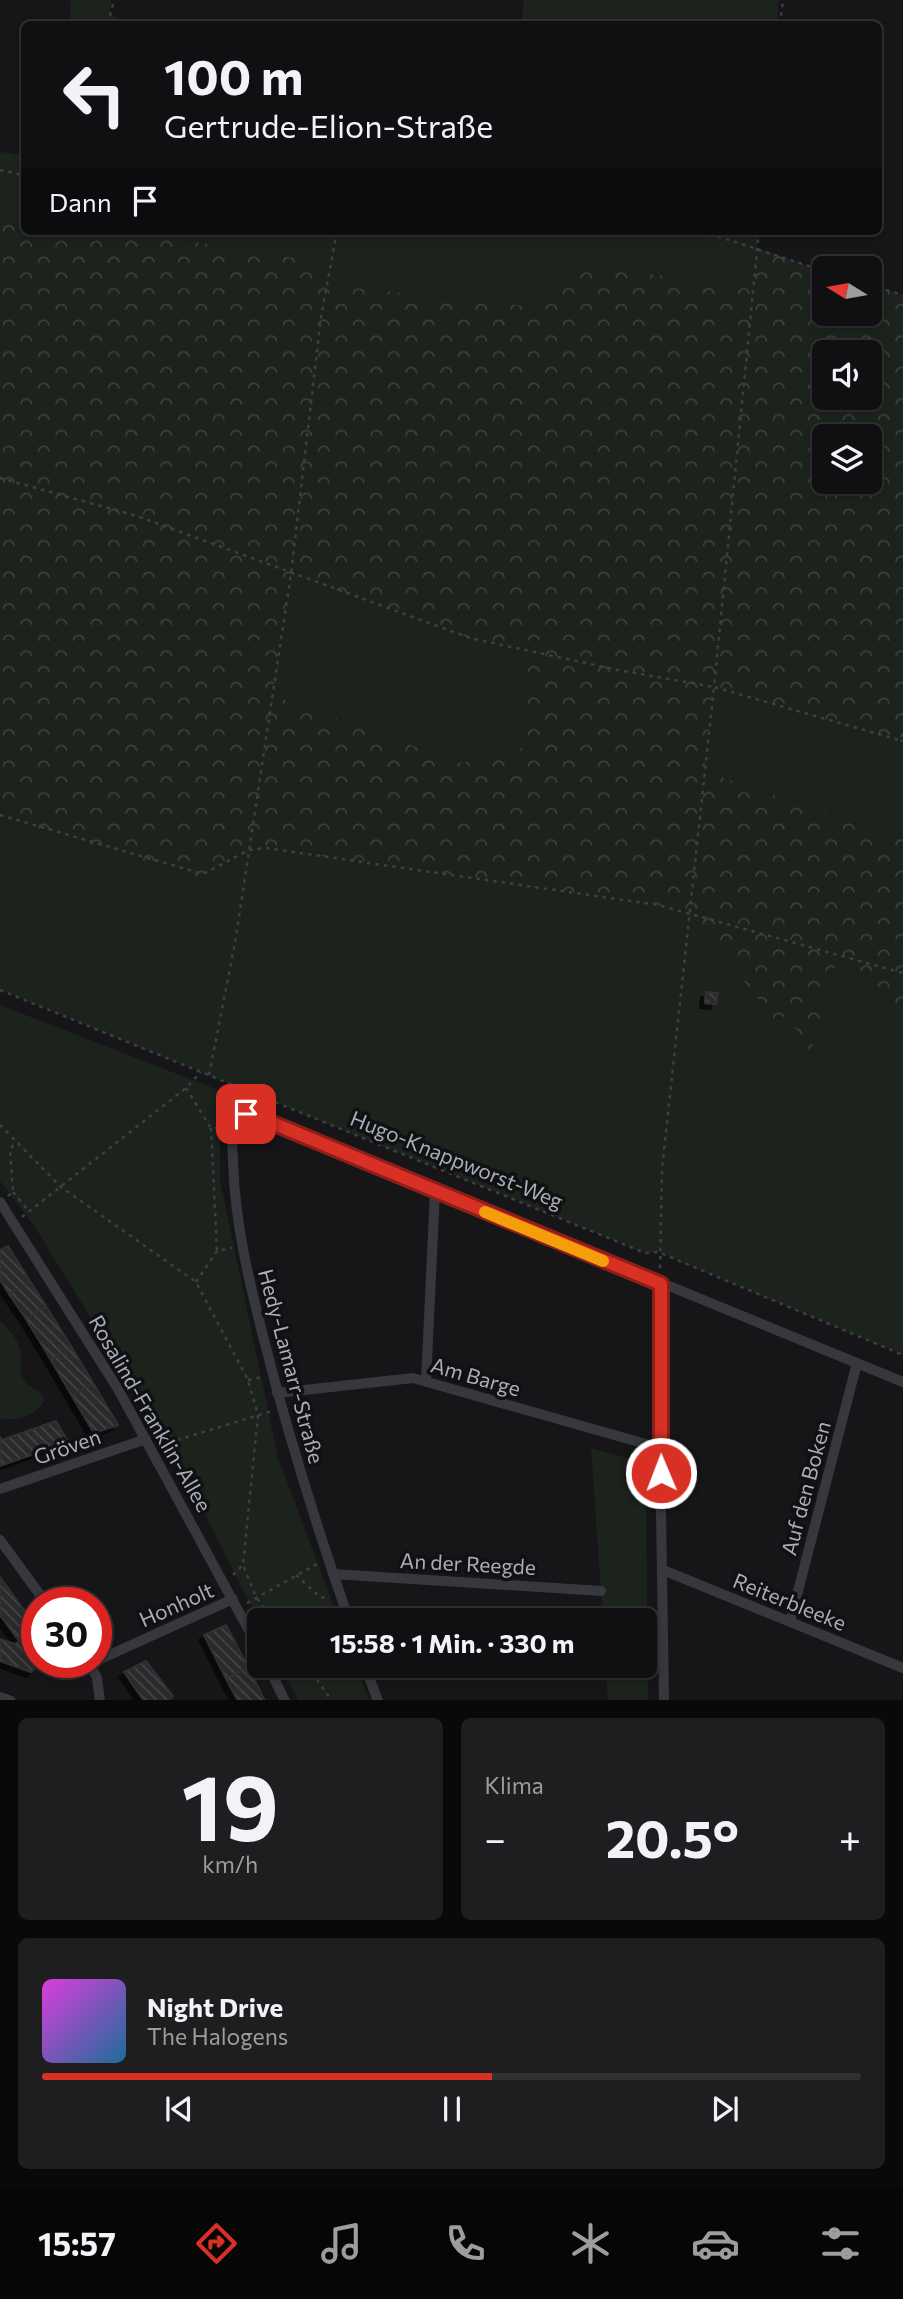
<!DOCTYPE html>
<html lang="de">
<head>
<meta charset="utf-8">
<style>
	body { margin:0; font-family:Commissioner,sans-serif; background:#1e1e20; color:#f1f3f6; height:100vh; display:flex; flex-direction:column; font-size:26px; white-space:nowrap }
	* { box-sizing:border-box; margin:0 }
	p { font-size:23px; color:#9c9d9f }
	.icon { flex:none; width:38px; height:38px; fill:none; stroke:currentColor; stroke-width:2; stroke-linecap:round; stroke-linejoin:round }
	.map { position:relative; height:1700px; overflow:hidden }
	.details { display:flex; flex-direction:column; gap:18px; padding:18px; background:#09090a; flex:1 }
	.details>* { flex:none }
	.banner { position:absolute; left:21px; top:21px; width:861px; height:214px; border-radius:10px; box-shadow:0 4px 10px #0003,0 0 0 2px #303032; background:#101012; color:#f1f3f6; overflow:hidden }
	.needle { width:46px; rotate:281deg }
	.controls { position:absolute; left:812px; top:256px; display:grid; gap:14px }
	.controls a { display:grid; place-items:center; width:70px; height:70px; border-radius:10px; background:#101012; box-shadow:0 4px 10px #0003,0 0 0 2px #303032; font-size:35px }
	.speed { position:absolute; left:21px; top:1587px; display:flex; gap:14px; font-size:35px; font-weight:700; text-align:center }
	.speed>* { display:grid; place-content:center; width:91px; height:91px; border-radius:50%; background:#101012; box-shadow:0 4px 10px #0003,0 0 0 2px #303032; line-height:1 }
	.speed .limit { border:10px solid #d22; background:#fff; color:#111 }
	.pin { position:absolute; display:grid; place-items:center; width:60px; height:60px; color:#fff; margin:-30px; border-radius:14px; box-shadow:0 4px 10px #0006 }
	.me { position:absolute; width:77px; margin:-38px; rotate:359deg; stroke-linejoin:round; filter:drop-shadow(0 0 5px #0008) }
	.turn { display:flex; align-items:center; gap:24px; height:147px; padding:0 28px; font-size:32px }
	.turn .icon { width:91px; height:91px; stroke-width:2.5 }
	.turn b { display:block; font-size:49px; line-height:60px }
	.then { display:flex; align-items:center; height:66px; padding:0 28px; background:#0003; gap:14px; font-size:26px }
	.big { font-size:52px; font-weight:700; line-height:1.1 }
	.details .tile { flex:1; display:flex; flex-direction:column; justify-content:center; gap:10px; min-width:0; padding:0 24px; border-radius:10px; background:#1e1e20 }
	.details .dial { align-items:center; gap:0 }
	.dial b { font-size:91px; line-height:1 }
	.song { display:flex; align-items:center; gap:21px }
	.cover { width:84px; height:84px; border-radius:10px; background:linear-gradient(135deg,hsl(300 70% 55%),hsl(200 70% 35%)) }
	.played { height:7px; border-radius:4px; background:linear-gradient(90deg,#d93025 55%,#303032 55%) }
	.keys { display:flex; justify-content:space-around; direction:ltr }
	.heat { display:flex; justify-content:space-between; align-items:center; font-size:38px; direction:ltr }
	.details .tiles { flex:1; display:grid; gap:18px; grid-template-columns:1fr 1fr }
	.tile:last-child { grid-column:span 2 }
	.trip { position:absolute; left:247px; top:1608px; width:410px; height:70px; border-radius:10px; background:#101012; box-shadow:0 4px 10px #0003,0 0 0 2px #303032; font-weight:700; line-height:70px; text-align:center }
	.tab-bar { display:flex; height:112px; justify-content:space-around; align-items:center; background:#060607; color:#9c9d9f }
	.tab-bar .icon { width:49px; height:49px }
	.tab-bar .on { color:#d93025 }
	.tab-bar b { font-size:32px; color:#f1f3f6 }
	.map>svg:first-child { display:block }
	.green { fill:#1c231d }
	.forest { fill:url(#forest-crowns); fill-rule:evenodd }
	.building { fill:url(#building-back-hatch); stroke:#303034; stroke-width:2; filter:url(#shadow) }
	.lines { fill:none; stroke-linecap:round; stroke-linejoin:round }
	.path { stroke:#3d3f44; stroke-width:2.5; stroke-dasharray:3.5 5; stroke-linecap:butt }
	.minor { stroke:#37383d; stroke-width:10 }
	.route-casing { stroke:#8d1f18; stroke-width:18 }
	.route { stroke:#d93025; stroke-width:12 }
	.slow { stroke:#f59e0b; stroke-width:12 }
	.labels { text-anchor:middle; dominant-baseline:central; stroke-width:7; stroke-linejoin:round; paint-order:stroke }
	.street-label { font-size:21px; fill:#a8adb8; stroke:#111113 }
</style>
</head>
<body>
<div class="map">
<svg width="903" height="1701" viewBox="0 0 903 1701">
	<defs>
		<pattern id="forest-crowns" width="20" height="18" patternUnits="userSpaceOnUse" patternTransform="scale(1.75)"><rect width="20" height="18" fill="#1c231d"/><path d="M2 6a3 3 0 1 1 6 0M12 15a3 3 0 1 1 6 0" fill="none" stroke="#3a403c"/></pattern>
		<pattern id="building-back-hatch" width="6" height="6" patternUnits="userSpaceOnUse" patternTransform="scale(1.75)"><rect width="6" height="6" fill="#29292c"/><path d="M-1 5l2 2M0 0l6 6M5-1l2 2" fill="none" stroke="#454548"/></pattern>
		<filter id="shadow"><feDropShadow dx="-5" dy="5" stdDeviation="0" flood-color="#0009"/></filter>
	</defs>
	<rect width="100%" height="100%" fill="#161618"/>
	<path class="green" d="M71,0h40l-1,14 18,10h-59z
		M524,0h255l-2,24h-256z
		M0,152l24,3v61l-24,-2z
		M126,231h633l-6,54 -163,-16 -63,37 -200,-21 3,-21z
		M291,574l179,64 58,12 -7,99 -60,14 -189,-68z
		M714,687l189,54v98l-199,-68z
		M0,817l198,60 49,-23 19,-6 392,57 30,7 86,107 14,-3 23,36 27,-97 65,58v342l-233,-98 -12,-5 -13,1 -645,-263z
		M0,1005l221,86 -1,89 58,278 61,162 -80,2 -51,-102 -72,-129 -103,-167 -33,-43z
		M0,1321c12,12 21,20 21,38 0,5 -1,13 1,17 4,12 19,12 23,24 -11,16 -26,22 -45,18z
		M591,1448l55,15 2,237h-40l-2,-34h38v-46h-41z
		M281,1666h75l13,34h-71z"/>
	<path class="forest" d="M0,214l24,2v15h102l204,33 -3,21 200,21 63,-37 163,15 4,-36 67,23v42h46v-28l33,10v446l-189,-53 -10,83 199,68v174l-65,-58 -27,98 -23,-37 -14,3 -86,-107 -30,-7 -392,-57 -19,6 -49,23 -198,-60zM824,352h46v45h-46zM824,436h46v45h-46zM291,574l179,64 57,12 -6,99 -60,14 -189,-68z"/>
	<path class="building" d="M706,992l12,1 -2,11 -11,-1z
		M8,1246l22,35 -21,13 -9,-14v-30z
		M30,1281l16,25 -20,13 -17,-25z
		M46,1306l26,42 -21,12 -25,-41z
		M72,1348l21,35 -21,13 -21,-36z
		M93,1383l25,42 -24,8 -22,-37z
		M56,1421l12,21 -68,24v-29l2,3z
		M0,1577l37,51v34h4l-10,10 -31,-11v-22l15,5 4,-3 -19,-26z
		M226,1625l22,42 -22,12 -22,-44z
		M146,1661l27,35 -4,5h-25l-20,-29z
		M248,1667l17,34h-27l-12,-22z"/>
	<g class="lines">
		<path class="path" d="M108,24l6,-24
			M780,24l3,-24
			M0,170l24,5
			M667,231l53,6 104,34
			M759,231l-45,456 185,53
			M870,285l33,10
			M0,478l137,38 333,122 148,32 96,17 -52,482 -2,100
			M903,734l-4,6 4,1
			M0,815l203,59 46,-24 17,-2 392,57 245,68
			M0,990l645,263 13,-1 12,5 233,98
			M209,1075l26,-132 56,-369 30,-257 16,-86
			M186,1088l25,40h12
			M0,1125l61,62 135,95 52,98 10,35 -15,150 13,32 17,23
			M211,1128l6,123
			M13,1192l16,19
			M8,1196l5,-4 -3,-43 7,-7
			M22,1217l164,-129 15,-16
			M196,1282l21,-31 15,-3
			M248,1380l14,-3
			M145,1417l7,-3 22,27
			M161,1445l111,-34
			M233,1575l10,-10
			M296,1575l25,23 8,-3
			M247,1603l70,-39
			M307,1666l25,35"/>
		<path class="minor" d="M0,1202l118,187 141,260
			M661,1284l-1,164 4,253
			M426,1382l9,-191
			M277,1393l136,-15 247,70
			M0,1489l146,-50
			M0,1540l46,63
			M663,1570l240,98
			M333,1574l268,17
			M349,1620c-32,-92 -61,-185 -85,-280 -15,-59 -29,-116 -31,-178 0,-14 -4,-34 7,-45l13,-2 650,267
			M790,1622l67,-259
			M96,1661l137,-62
			M89,1662l8,16 3,23
			M268,1666l17,35
			M365,1666l13,35
			M0,1697l11,4"/>
	</g>
	<g class="lines">
		<defs>
			<path id="route" d="M246,1114l7,1 408,169v189"/>
		</defs>
		<use href="#route" class="route-casing"/>
		<use href="#route" class="route"/>
		<path class="slow" d="M485,1212l118,49"/>
	</g>
	<g class="labels">
		<g class="street-label">
			<text transform="translate(457 1159) rotate(22)">Hugo-Knappworst-Weg</text>
			<text transform="translate(292 1366) rotate(75)">Hedy-Lamarr-Straße</text>
			<text transform="translate(476 1376) rotate(16)">Am Barge</text>
			<text transform="translate(151 1413) rotate(60)">Rosalind-Franklin-Allee</text>
			<text transform="translate(67 1446) rotate(-19)">Gröven</text>
			<text transform="translate(805 1488) rotate(-75)">Auf den Boken</text>
			<text transform="translate(468 1563) rotate(3)">An der Reegde</text>
			<text transform="translate(790 1601) rotate(22)">Reiterbleeke</text>
			<text transform="translate(176 1604) rotate(-24)">Honholt</text>
		</g>
	</g>
</svg>
<div class="controls">
<a><svg class="needle" viewBox="-14 -14 28 28"><path d="M0-13l5 13h-10z" fill="#e53935"/><path d="M0 13l5-13h-10z" fill="#9c9d9f"/></svg></a>
<a><svg class="icon" aria-label="sound" viewBox="0 0 24 24"><path d="M4 9h4l5-4v14l-5-4H4zM17 9q2 3 0 6"/></svg></a>
<a><svg class="icon" aria-label="layers" viewBox="0 0 24 24"><path d="M12 4l9 5-9 5-9-5zM3 14l9 5 9-5"/></svg></a>
</div>
<div class="speed"><div class="limit">30</div></div>
<div class="pin" style="left:246px;top:1114px;background:#d93025"><svg class="icon" aria-label="arrive" viewBox="0 0 24 24"><path d="M6 21V4h12l-3 4 3 4H6"/></svg></div>
<svg class="me" style="left:661px;top:1473px" viewBox="-20 -20 40 40"><circle r="17" fill="#d93025" stroke="#fff" stroke-width="3"/><path d="M0-11L8 9 0 5-8 9z" fill="#fff"/></svg>
<div class="trip">15:58 · 1 Min. · 330 m</div>
<div class="banner">
<div class="turn"><svg class="icon" aria-label="left" viewBox="0 0 24 24"><path d="M17 20v-9H6M10 6l-5 5 5 5"/></svg><div><b>100 m</b>Gertrude-Elion-Straße</div></div>
<div class="then">Dann<svg class="icon" aria-label="arrive" viewBox="0 0 24 24"><path d="M6 21V4h12l-3 4 3 4H6"/></svg></div>
</div>
</div>
<section class="details">
<div class="tiles">
<div class="tile dial"><b>19</b><p>km/h</p></div>
<div class="tile"><p>Klima</p>
<div class="heat"><a>−</a><b class="big">20.5°</b><a>+</a></div>
</div>
<div class="tile">
<div class="song"><i class="cover"></i><div><b>Night Drive</b><p>The Halogens</p></div></div>
<div class="played"></div>
<div class="keys"><svg class="icon" aria-label="previous" viewBox="0 0 24 24"><path d="M18 5L8 12l10 7zM5 5v14"/></svg><svg class="icon" aria-label="pause" viewBox="0 0 24 24"><path d="M8 5v14M16 5v14"/></svg><svg class="icon" aria-label="next" viewBox="0 0 24 24"><path d="M6 5l10 7-10 7zM19 5v14"/></svg></div>
</div>
</div>
</section>
<nav class="tab-bar">
<b>15:57</b>
<svg class="icon on" aria-label="directions" viewBox="0 0 24 24"><path d="M12 3l9 9-9 9-9-9zM9 14v-3h6M13 9l2 2-2 2"/></svg>
<svg class="icon" aria-label="music" viewBox="0 0 24 24"><path d="M9 18V5l10-2v13"/><circle cx="6" cy="18" r="3"/><circle cx="16" cy="16" r="3"/></svg>
<svg class="icon" aria-label="phone" viewBox="0 0 24 24"><path d="M5 4h4l2 5-3 2q2 4 5 5l2-3 5 2v4C11 20 4 13 5 4z"/></svg>
<svg class="icon" aria-label="climate" viewBox="0 0 24 24"><path d="M12 3v18M4 7l16 10M4 17L20 7"/></svg>
<svg class="icon" aria-label="car" viewBox="0 0 24 24"><path d="M5 17H2v-5l4-1 3-4h7l3 4 3 1v5h-3M9 17h6M6 11h13"/><circle cx="7" cy="17" r="2"/><circle cx="17" cy="17" r="2"/></svg>
<svg class="icon" aria-label="filters" viewBox="0 0 24 24"><path d="M4 7h16M4 17h16"/><circle cx="9" cy="7" r="2"/><circle cx="15" cy="17" r="2"/></svg>
</nav>
</body>
</html>
